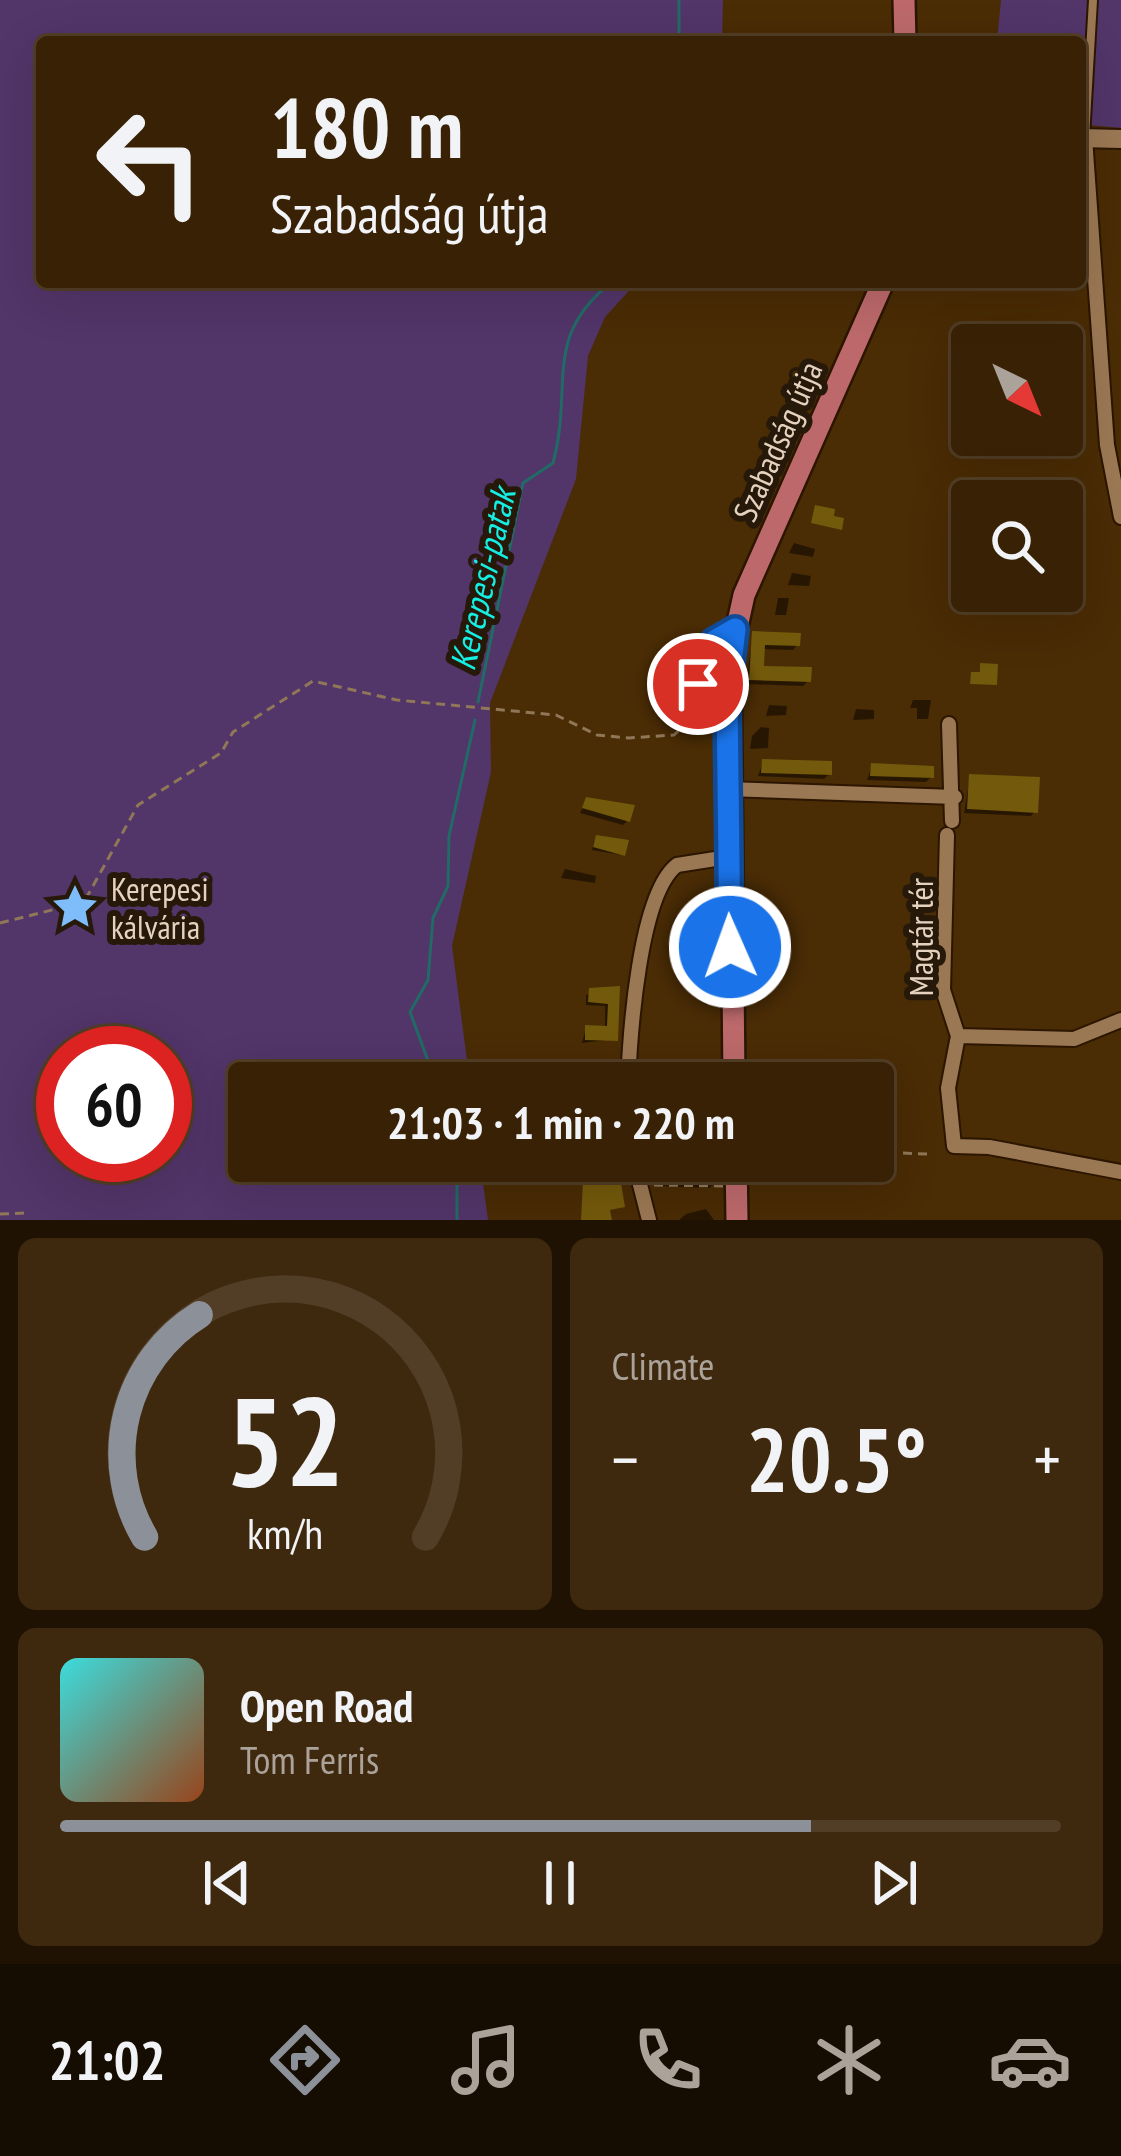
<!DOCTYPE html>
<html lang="en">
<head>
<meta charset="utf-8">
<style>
	body { margin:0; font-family:"PT Sans Narrow",sans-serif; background:#3f290e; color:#f1f3f6; height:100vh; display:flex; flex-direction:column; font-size:45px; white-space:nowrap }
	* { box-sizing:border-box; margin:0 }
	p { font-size:39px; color:#aba39a }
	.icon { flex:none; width:66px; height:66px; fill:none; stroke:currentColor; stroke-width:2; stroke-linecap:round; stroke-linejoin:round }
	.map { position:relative; height:1220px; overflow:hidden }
	.sheet { display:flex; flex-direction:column; gap:18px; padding:18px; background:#1f1202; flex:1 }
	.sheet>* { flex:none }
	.banner { position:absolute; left:36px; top:36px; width:1050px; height:252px; border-radius:12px; box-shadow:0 12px 48px #0002,0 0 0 3px #523e26; background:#382104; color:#f1f3f6; overflow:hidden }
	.needle { width:78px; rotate:137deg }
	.buttons { position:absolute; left:951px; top:324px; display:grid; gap:24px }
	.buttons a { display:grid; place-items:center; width:132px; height:132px; border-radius:12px; background:#382104; box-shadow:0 12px 48px #0002,0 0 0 3px #523e26; font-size:60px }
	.speed { position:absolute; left:36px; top:1026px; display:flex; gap:24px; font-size:60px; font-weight:700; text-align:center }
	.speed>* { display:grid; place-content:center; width:156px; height:156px; border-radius:50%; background:#382104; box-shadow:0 12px 48px #0002,0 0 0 3px #523e26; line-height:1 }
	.speed .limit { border:18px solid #d22; background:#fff; color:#111 }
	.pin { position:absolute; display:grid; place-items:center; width:102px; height:102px; color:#fff; margin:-51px; border:6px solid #fff; border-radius:50%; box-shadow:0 3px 12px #0007 }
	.me { position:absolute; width:132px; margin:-66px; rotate:358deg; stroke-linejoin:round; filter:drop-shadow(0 0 9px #0008) }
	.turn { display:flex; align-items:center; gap:42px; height:252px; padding:0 36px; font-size:54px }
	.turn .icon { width:156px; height:156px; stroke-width:2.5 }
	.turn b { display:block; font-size:84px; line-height:102px }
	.big { font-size:90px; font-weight:800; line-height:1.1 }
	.sheet .widget { flex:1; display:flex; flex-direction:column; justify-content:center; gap:18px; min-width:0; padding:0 42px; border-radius:18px; background:#3f290e }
	.sheet .dial { align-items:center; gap:0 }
	.dial svg { height:312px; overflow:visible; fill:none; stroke:#523e26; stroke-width:7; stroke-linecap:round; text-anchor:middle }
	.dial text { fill:#f1f3f6; stroke:none }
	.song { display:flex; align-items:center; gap:36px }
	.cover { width:144px; height:144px; border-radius:18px; background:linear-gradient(135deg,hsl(180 70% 55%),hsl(20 70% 35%)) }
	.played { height:12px; border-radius:6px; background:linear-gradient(90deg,#8c9099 75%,#523e26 75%) }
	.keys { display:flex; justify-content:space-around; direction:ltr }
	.heat { display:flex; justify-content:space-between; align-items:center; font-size:66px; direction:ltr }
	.sheet .tiles { flex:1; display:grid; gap:18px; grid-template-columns:1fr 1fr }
	.widget:last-child { grid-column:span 2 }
	.trip { position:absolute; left:228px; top:1062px; width:666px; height:120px; border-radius:12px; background:#382104; box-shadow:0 12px 48px #0002,0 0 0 3px #523e26; font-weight:800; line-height:120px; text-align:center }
	.dock { display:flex; height:192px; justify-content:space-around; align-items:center; background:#160d02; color:#aba39a }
	.dock .icon { width:84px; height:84px }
	.dock .selected { color:#8c9099 }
	.dock b { font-size:54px; color:#f1f3f6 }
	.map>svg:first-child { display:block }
	.green { fill:#523569; fill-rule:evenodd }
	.shadow { fill:#0007 }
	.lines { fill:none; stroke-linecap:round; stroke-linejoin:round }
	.stream { stroke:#226a65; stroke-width:3 }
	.building { fill:#73590b }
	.service-casing { stroke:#2c1600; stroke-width:12 }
	.minor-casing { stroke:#2c1600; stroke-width:18 }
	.tertiary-casing { stroke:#2c1600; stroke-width:22 }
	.primary-casing { stroke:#2c1600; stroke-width:26 }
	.path { stroke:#907758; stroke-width:3; stroke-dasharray:9 6; stroke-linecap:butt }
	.service { stroke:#9b7854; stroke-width:8 }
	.minor { stroke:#9b7854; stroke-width:14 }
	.tertiary { stroke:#9b7854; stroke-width:18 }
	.primary { stroke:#bd696b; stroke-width:21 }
	.route-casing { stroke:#114b97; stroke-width:30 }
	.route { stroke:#1a73e8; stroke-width:21 }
	.labels { text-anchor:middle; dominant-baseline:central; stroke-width:12; stroke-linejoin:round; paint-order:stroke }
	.street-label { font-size:33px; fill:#e5d2be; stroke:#261909 }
	.poi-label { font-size:33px; fill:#e5d2be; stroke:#261909; text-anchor:start }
	.water-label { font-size:36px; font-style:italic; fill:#15eee2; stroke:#261909 }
</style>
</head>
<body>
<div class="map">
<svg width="1121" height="1220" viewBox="0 0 1121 1220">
	<rect width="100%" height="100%" fill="#4a2c05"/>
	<path class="green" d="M0,0h723l-1,42h-680v240h595l-32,35 -17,39 -12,123 -86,224 1,69 -39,174 18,137h-221v78h231l8,59h-488zM63,1053h102v102h-102z
		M1001,0h120v128l-41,-4v-82h-83z"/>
	<path class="shadow" d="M794,543l21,6 -2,8 -24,-4z
		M792,573l19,3 -2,10 -21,-1z
		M778,598h11l-3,17h-11z
		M753,634l44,11 -4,5 -31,-1 -1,20 47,12 -5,5 -57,-2z
		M913,700h18l-3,19h-11v-11h-7z
		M769,705l18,1 -1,9 -20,1z
		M856,709l18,1v9l-21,1z
		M761,727l8,1 -1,20 -18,1 2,-13z
		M763,762l66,12 -5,5 -66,-3z
		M872,766l59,11 -5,5 -59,-2z
		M970,777l65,34 -4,5 -67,-3z
		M587,800l41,20 -5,5 -43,-12z
		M594,841l28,14 -30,-5z
		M565,869l31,7 -1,7 -34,-5z
		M694,960l14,30 -3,2h-7z
		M617,989l-2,50 -33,4 4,-15 19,1v-23l-19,-1v-10z
		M664,1162l36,6 15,-6 -1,22 -5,4 -51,-2z
		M706,1209l8,11h-35l7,-6z"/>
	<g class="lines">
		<path class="stream" d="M679,42v-42
			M478,702l45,-219 30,-20c21,-77 -12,-126 59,-181
			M444,1083l-17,-25 -17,-46 18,-32 5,-62 15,-32 1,-50 26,-116
			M457,1161v59"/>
	</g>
	<path class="building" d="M815,505l20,4 -1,7 10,2 -2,12 -31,-7z
		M752,631l49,2 -1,13 -35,-1 -1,21 48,1 -1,15 -62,-2z
		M980,663l18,1 -1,21 -27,-1 1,-12h9z
		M762,759l70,2v14l-71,-2z
		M871,763l63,3v12l-64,-2z
		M969,774l71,3 -2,36 -71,-4z
		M586,797l49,8 -5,17 -48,-14z
		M596,835l33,5 -4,16 -32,-9z
		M710,956l1,35h-11l-7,-34z
		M620,986l-2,55 -33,-1v-15l22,1 1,-22 -20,-2 1,-14z
		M574,1061l42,2 -2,20h-26l1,-9 -16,-1z
		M663,1161l41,4 14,-4 -1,24 -55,-2z
		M620,1177l5,30 -15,3 2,10h-31l2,-39z"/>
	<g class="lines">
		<defs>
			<path id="service" d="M1085,137l8,-137"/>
			<path id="minor" d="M1085,138l22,307 14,72
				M697,694l17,-53 21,-12
				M949,724l3,97
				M727,789l228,8
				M947,835l-4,155 15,46 -10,52 6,58 35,1 132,25
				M958,1036l116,3 47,-19
				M628,1083c2,-48 11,-189 49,-218l51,-8
				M634,1161l15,59"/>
			<path id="tertiary" d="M1080,138l41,1"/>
			<path id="primary" d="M904,0l1,42
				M734,1083l-4,-424 14,-64 139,-313
				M736,1161l1,59"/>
		</defs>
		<use href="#service" class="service-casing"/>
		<use href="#minor" class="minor-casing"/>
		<use href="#tertiary" class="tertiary-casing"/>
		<use href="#primary" class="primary-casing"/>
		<path class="path" d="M0,923l84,-21 54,-97 83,-52 12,-21 80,-51 84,19 159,15 41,20 32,3 45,-3 29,-27
			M873,1152l55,2
			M654,1185l69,1
			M0,1214l26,-1"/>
		<use href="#service" class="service"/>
		<use href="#minor" class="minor"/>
		<use href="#tertiary" class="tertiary"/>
		<use href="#primary" class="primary"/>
	</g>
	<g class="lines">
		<defs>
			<path id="route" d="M698,684l16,-43 21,-12 -8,69 3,249"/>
		</defs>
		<use href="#route" class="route-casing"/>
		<use href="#route" class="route"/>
	</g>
	<defs>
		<symbol id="sight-bare" viewBox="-9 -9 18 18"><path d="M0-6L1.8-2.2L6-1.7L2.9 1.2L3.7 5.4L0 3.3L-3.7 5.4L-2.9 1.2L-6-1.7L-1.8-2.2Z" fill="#7ebdf9" stroke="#261909" stroke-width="2.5" paint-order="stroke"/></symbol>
	</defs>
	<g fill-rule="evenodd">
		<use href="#sight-bare" x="42" y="874" width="66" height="66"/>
	</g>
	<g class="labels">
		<g class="street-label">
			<text transform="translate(777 441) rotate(-66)">Szabadság útja</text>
			<text transform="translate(920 937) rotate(-90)">Magtár tér</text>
		</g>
		<g class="poi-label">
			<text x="111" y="888">Kerepesi<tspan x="111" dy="38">kálvária</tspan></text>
		</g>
		<g class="water-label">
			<text transform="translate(482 579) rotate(-77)">Kerepesi-patak</text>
		</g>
	</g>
</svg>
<div class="buttons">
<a><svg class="needle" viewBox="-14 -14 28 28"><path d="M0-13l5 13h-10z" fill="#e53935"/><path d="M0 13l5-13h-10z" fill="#aba39a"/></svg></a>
<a><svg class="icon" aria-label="search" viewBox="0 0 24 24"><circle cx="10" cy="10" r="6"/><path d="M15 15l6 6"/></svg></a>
</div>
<div class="speed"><div class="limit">60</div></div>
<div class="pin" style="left:698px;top:684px;background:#d93025"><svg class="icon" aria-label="arrive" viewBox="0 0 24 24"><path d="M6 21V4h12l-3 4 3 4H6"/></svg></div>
<svg class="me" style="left:730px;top:947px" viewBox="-20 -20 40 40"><circle r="17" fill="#1a73e8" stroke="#fff" stroke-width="3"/><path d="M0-11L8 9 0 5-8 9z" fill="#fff"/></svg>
<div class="trip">21:03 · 1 min · 220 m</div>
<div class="banner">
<div class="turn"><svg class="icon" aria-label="left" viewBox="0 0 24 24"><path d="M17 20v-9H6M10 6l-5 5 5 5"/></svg><div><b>180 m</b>Szabadság útja</div></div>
</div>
</div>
<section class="sheet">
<div class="tiles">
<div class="widget dial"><svg viewBox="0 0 100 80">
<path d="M14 69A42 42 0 1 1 86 69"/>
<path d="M14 69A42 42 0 0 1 28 12" stroke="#8c9099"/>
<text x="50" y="56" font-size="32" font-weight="700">52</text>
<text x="50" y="72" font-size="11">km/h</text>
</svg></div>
<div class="widget"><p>Climate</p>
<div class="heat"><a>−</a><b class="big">20.5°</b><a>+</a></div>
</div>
<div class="widget">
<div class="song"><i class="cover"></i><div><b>Open Road</b><p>Tom Ferris</p></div></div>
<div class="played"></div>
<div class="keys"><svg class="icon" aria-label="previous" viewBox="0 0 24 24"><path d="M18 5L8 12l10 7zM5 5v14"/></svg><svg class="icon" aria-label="pause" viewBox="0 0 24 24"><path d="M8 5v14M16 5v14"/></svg><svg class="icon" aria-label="next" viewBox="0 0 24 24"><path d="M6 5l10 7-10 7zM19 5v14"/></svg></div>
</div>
</div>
</section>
<nav class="dock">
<b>21:02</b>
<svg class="icon selected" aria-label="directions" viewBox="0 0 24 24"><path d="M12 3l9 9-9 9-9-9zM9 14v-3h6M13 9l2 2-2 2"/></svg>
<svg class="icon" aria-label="music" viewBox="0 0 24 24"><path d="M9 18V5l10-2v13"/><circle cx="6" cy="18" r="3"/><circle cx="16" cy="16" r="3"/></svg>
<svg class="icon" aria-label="phone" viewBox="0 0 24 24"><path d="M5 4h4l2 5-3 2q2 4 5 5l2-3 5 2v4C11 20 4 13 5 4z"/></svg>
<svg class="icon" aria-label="climate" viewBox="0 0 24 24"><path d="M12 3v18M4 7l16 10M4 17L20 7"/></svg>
<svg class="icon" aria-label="car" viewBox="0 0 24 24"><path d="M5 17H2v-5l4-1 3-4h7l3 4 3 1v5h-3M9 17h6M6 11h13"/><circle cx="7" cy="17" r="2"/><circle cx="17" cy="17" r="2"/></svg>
</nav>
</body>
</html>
